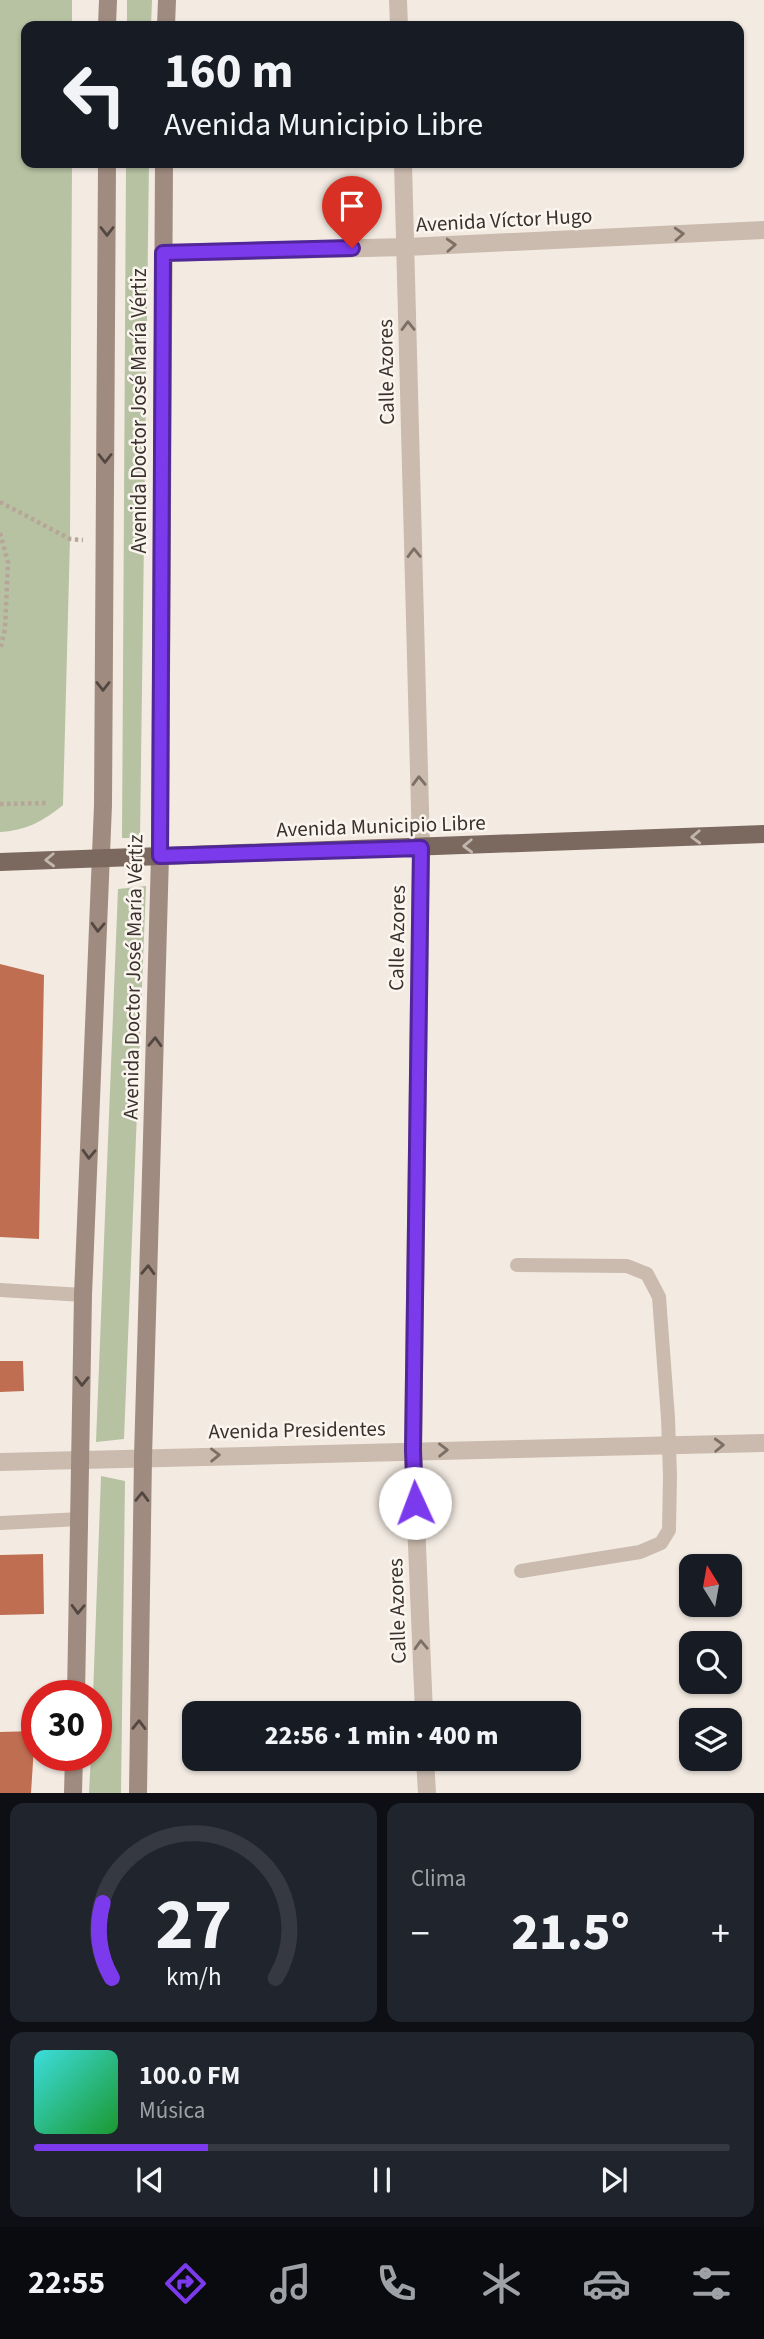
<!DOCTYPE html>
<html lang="es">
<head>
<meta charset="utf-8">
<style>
	body { margin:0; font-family:"Source Sans 3",sans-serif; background:#20242c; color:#f1f3f6; height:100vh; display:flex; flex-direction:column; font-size:26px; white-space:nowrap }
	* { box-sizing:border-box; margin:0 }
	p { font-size:23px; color:#9ea1a6 }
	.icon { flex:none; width:38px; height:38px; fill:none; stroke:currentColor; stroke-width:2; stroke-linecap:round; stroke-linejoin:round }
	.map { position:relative; height:1793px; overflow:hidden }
	.sheet { display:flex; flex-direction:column; gap:10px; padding:10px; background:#0d0f14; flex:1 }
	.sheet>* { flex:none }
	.guide { position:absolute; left:21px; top:21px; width:723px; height:147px; border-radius:14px; box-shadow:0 2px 5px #0004; background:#171b24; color:#f1f3f6; overflow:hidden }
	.needle { width:46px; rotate:349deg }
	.tools { position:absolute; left:679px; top:1554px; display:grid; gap:14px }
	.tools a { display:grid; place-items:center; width:63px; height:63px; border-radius:14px; background:#171b24; box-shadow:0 2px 5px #0004; font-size:35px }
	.speed { position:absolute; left:21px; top:1680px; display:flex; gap:14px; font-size:35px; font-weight:700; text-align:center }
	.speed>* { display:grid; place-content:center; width:91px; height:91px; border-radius:50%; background:#171b24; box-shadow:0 2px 5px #0004; line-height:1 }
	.speed .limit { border:10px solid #d22; background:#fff; color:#111 }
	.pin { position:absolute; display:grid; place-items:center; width:60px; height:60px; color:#fff; margin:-72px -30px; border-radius:50% 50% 50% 0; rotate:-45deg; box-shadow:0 0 7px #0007 }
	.pin .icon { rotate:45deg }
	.me { position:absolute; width:77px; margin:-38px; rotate:358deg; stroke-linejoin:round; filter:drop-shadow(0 0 5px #0008) }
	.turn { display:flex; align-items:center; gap:24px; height:147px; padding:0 28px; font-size:32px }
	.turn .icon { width:91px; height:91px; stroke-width:2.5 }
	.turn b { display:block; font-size:49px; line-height:60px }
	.big { font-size:52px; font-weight:800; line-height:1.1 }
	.sheet .widget { flex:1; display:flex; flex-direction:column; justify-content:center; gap:10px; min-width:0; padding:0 24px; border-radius:14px; background:#20242c }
	.sheet .dial { align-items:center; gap:0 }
	.dial svg { height:182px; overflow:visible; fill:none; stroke:#363941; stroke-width:7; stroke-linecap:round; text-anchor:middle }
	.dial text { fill:#f1f3f6; stroke:none }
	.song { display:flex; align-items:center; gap:21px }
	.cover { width:84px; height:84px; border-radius:10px; background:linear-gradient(135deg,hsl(180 70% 55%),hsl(130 70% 35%)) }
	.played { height:7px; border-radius:4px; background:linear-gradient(90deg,#7c3aed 25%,#363941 25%) }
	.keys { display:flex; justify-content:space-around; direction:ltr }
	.heat { display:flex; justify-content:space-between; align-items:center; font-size:38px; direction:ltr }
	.sheet .tiles { flex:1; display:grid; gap:10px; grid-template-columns:1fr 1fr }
	.widget:last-child { grid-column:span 2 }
	.trip { position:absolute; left:182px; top:1701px; width:399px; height:70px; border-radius:14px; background:#171b24; box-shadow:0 2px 5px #0004; font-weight:800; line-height:70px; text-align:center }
	.dock { display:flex; height:112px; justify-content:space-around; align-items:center; background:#090b0e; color:#9ea1a6 }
	.dock .icon { width:49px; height:49px }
	.dock .active { color:#7c3aed }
	.dock b { font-size:32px; color:#f1f3f6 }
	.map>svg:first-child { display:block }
	.green { fill:#b6c2a2 }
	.building { fill:#c06e52 }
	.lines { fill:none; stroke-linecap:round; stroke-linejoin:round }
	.path { stroke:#b7a598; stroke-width:4.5; stroke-dasharray:3.5 3.5; stroke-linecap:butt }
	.lane { stroke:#cbbbae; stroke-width:14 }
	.street { stroke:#cbbbae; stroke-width:18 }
	.secondary { stroke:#9f8b7f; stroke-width:18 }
	.primary { stroke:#7b685e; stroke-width:18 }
	.oneway { stroke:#534741 }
	.oneway2 { stroke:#7b6f66 }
	.oneway3 { stroke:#c1b6ad }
	.route-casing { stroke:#51269a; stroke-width:18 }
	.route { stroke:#7c3aed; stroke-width:12 }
	.labels { text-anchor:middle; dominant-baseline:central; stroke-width:5; stroke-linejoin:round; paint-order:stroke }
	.street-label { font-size:21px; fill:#3a302c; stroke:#faf5ee }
</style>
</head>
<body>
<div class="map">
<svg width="764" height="1793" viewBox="0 0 764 1793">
	<rect width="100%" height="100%" fill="#f3ebe2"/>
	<path class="green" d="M0,0h72v26h-46v137h46l-2,376 -7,266c-19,16 -38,26 -63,27z
		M127,0h25l-1,26h-24z
		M126,163h23l-9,675h-18z
		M146,886l-22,553 -28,3 22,-553z
		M101,1476l24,5 -4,312h-32l2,-38h5v-59h-3z"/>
	<path class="building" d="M0,964l44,11 -5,264 -39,-2z
		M0,1361h23l1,30 -24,1z
		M43,1554l1,60 -44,1v-60z
		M35,1731l-4,62h-31v-61z"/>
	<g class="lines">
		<path class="path" d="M0,502l70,37 13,1
			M0,533l8,29 -3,67 -5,21
			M0,804l48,-1"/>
		<path class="lane" d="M517,1265l110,1 20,8 12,23 9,121 2,58 -1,54 -8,13 -21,9 -119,19
			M0,1290l83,5
			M0,1523l81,-4"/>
		<path class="street" d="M398,0l1,26
			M403,163l18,685 -8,602 11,263
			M163,253l243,-6 358,-17
			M0,1462l764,-19
			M425,1759l2,34"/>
		<path class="secondary" d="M107,26l1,-26
			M166,26l1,-26
			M76,1696l7,-401 20,-490 4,-642
			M73,1793l1,-38
			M138,1793l5,-336 17,-601 4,-693"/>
		<path class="primary" d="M0,862l764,-28"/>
	</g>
	<defs><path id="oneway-chevron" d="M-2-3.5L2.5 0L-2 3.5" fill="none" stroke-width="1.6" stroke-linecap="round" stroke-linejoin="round" transform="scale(1.75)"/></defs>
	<g class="oneway">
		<use href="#oneway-chevron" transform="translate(107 231) rotate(90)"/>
		<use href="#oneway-chevron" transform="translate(105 458) rotate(90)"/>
		<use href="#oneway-chevron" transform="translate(103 686) rotate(90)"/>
		<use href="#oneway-chevron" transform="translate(98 927) rotate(92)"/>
		<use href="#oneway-chevron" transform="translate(155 1042) rotate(-88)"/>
		<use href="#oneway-chevron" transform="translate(89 1154) rotate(92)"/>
		<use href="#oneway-chevron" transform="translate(148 1270) rotate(-88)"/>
		<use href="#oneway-chevron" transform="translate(82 1381) rotate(91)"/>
		<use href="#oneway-chevron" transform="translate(142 1497) rotate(-89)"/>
		<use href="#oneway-chevron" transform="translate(78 1609) rotate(92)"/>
		<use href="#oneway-chevron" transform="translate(139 1725) rotate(-89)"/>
	</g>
	<g class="oneway2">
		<use href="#oneway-chevron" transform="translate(679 234) rotate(-3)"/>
		<use href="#oneway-chevron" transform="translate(451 245) rotate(-3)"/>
		<use href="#oneway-chevron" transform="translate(408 326) rotate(-91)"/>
		<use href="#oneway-chevron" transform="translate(414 553) rotate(-91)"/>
		<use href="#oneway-chevron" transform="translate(419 781) rotate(-91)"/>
		<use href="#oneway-chevron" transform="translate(719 1445) rotate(-2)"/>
		<use href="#oneway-chevron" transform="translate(443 1450) rotate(-1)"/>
		<use href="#oneway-chevron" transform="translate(215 1455) rotate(-1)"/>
		<use href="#oneway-chevron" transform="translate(421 1645) rotate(-92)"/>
	</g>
	<g class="oneway3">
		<use href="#oneway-chevron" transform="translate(696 837) rotate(178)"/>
		<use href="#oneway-chevron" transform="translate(468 846) rotate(178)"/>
		<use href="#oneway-chevron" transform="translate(50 860) rotate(178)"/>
	</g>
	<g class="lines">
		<defs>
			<path id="route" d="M352,248l-189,5 -3,603 261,-8 -8,602 2,53"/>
		</defs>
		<use href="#route" class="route-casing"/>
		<use href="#route" class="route"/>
	</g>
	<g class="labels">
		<g class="street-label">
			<text transform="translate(504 220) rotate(-3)">Avenida Víctor Hugo</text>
			<text transform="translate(386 372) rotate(-91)">Calle Azores</text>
			<text transform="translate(139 411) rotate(-90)">Avenida Doctor José María Vértiz</text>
			<text transform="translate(381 826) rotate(-2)">Avenida Municipio Libre</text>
			<text transform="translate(397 938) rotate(-89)">Calle Azores</text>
			<text transform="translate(133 977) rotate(-89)">Avenida Doctor José María Vértiz</text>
			<text transform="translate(297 1430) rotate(-1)">Avenida Presidentes</text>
			<text transform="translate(397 1611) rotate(-92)">Calle Azores</text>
		</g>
	</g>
</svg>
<div class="tools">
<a><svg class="needle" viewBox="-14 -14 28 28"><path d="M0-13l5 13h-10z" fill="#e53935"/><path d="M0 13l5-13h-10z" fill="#9ea1a6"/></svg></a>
<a><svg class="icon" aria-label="search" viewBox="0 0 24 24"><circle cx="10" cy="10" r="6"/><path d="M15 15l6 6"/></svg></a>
<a><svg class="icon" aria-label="layers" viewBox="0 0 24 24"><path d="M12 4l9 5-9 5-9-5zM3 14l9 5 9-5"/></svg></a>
</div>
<div class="speed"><div class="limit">30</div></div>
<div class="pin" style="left:352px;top:248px;background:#d93025"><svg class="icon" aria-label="arrive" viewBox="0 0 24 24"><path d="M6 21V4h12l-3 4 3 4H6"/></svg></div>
<svg class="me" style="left:415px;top:1503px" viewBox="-20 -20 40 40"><circle r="19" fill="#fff"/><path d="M0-13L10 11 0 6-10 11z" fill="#7c3aed"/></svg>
<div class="trip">22:56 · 1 min · 400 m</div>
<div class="guide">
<div class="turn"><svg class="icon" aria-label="left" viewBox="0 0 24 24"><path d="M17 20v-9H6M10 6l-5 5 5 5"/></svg><div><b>160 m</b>Avenida Municipio Libre</div></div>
</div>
</div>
<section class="sheet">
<div class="tiles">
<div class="widget dial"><svg viewBox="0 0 100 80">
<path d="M14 69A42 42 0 1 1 86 69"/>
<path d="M14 69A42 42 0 0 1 10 36" stroke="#7c3aed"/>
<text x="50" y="56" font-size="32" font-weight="700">27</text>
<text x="50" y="72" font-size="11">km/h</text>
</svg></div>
<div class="widget"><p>Clima</p>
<div class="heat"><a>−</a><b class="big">21.5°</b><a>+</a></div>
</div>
<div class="widget">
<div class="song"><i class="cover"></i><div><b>100.0 FM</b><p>Música</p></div></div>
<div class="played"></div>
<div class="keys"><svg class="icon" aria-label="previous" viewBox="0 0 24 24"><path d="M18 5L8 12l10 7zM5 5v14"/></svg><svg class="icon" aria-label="pause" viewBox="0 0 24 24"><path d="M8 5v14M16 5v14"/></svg><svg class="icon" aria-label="next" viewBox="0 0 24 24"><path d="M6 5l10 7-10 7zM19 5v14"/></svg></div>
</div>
</div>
</section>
<nav class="dock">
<b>22:55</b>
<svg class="icon active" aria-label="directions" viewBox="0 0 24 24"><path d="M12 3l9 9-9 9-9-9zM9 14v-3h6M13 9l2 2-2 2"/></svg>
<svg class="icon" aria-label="music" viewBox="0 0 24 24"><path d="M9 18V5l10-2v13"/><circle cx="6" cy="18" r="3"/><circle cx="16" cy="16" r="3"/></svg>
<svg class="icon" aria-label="phone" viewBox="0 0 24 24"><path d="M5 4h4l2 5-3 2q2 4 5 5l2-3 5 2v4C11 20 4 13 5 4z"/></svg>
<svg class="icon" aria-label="climate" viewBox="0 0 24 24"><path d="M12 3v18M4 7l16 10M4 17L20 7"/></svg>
<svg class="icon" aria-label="car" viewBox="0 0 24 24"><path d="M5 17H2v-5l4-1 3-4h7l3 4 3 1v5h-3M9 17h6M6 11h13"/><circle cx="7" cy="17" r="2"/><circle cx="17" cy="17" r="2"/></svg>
<svg class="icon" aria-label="filters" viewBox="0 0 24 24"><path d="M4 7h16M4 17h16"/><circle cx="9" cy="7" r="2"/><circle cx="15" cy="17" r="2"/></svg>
</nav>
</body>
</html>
